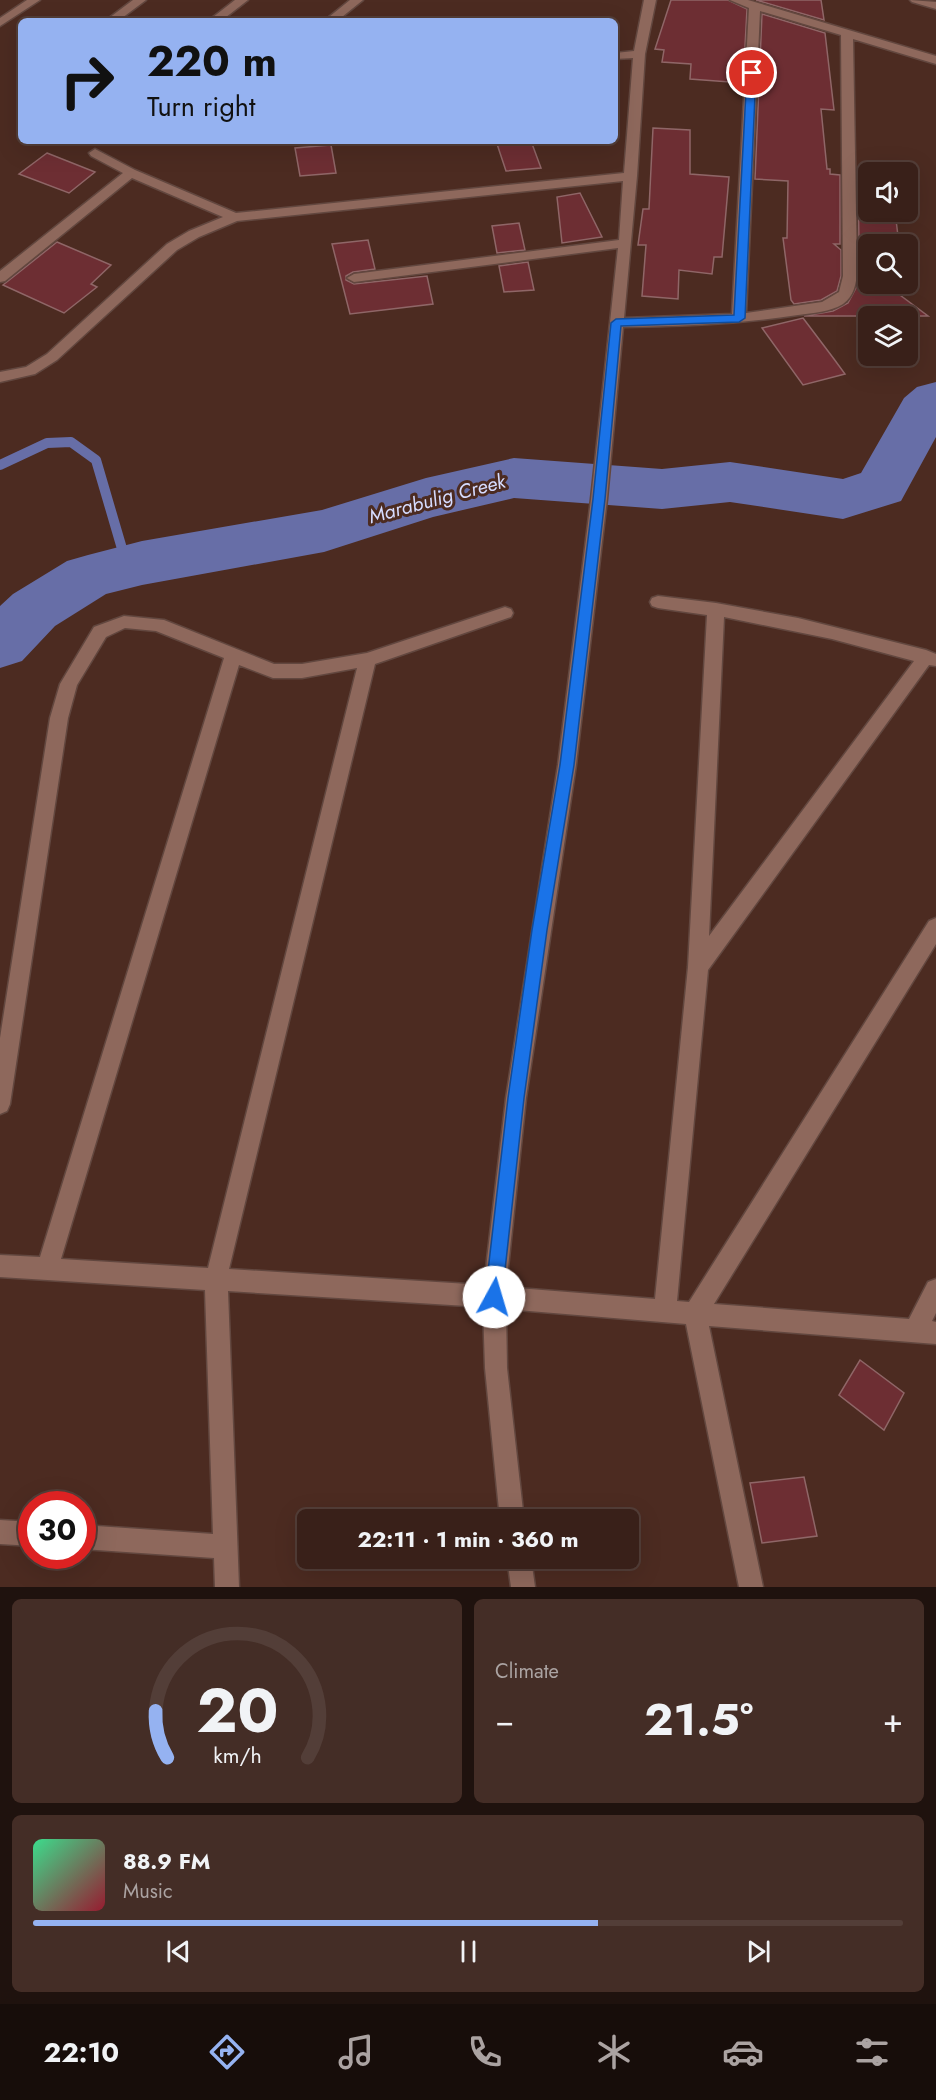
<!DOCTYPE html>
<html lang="en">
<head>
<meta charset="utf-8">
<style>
	body { margin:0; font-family:Jost,sans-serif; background:#442d26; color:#f1f3f6; height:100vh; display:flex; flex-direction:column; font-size:22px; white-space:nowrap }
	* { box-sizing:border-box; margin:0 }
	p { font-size:20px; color:#aba3a2 }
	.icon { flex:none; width:33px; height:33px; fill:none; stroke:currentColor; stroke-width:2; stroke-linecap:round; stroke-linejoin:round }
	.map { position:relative; height:1587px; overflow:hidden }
	.details { display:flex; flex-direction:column; gap:12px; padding:12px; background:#1f120e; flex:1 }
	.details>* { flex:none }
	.guide { position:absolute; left:18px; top:18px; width:600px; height:126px; border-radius:9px; box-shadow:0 6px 24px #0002,0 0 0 2px #533e38; background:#95b2f1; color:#111; overflow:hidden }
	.tools { position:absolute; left:858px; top:162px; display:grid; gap:12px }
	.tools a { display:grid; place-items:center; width:60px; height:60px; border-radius:9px; background:#392019; box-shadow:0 6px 24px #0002,0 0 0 2px #533e38; font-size:30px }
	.speed { position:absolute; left:18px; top:1491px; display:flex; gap:12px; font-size:30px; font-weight:700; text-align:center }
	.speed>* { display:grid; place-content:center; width:78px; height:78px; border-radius:50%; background:#392019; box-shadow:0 6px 24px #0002,0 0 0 2px #533e38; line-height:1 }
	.speed .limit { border:9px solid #d22; background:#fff; color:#111 }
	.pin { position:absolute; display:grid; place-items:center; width:51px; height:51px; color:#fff; margin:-26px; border:3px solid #fff; border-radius:50%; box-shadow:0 2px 6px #0007 }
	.me { position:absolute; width:66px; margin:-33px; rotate:6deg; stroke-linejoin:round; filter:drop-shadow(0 0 4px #0008) }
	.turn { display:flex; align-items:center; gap:21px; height:126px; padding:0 30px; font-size:27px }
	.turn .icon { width:78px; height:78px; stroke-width:2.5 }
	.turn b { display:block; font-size:42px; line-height:51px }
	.big { font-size:45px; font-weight:700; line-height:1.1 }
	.details .widget { flex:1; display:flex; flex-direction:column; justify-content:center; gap:9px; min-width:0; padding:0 21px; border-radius:9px; background:#442d26 }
	.details .dial { align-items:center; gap:0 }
	.dial svg { height:156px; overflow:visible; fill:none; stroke:#533e38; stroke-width:7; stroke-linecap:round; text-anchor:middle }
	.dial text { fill:#f1f3f6; stroke:none }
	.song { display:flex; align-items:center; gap:18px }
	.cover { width:72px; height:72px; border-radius:9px; background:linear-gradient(135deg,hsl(150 70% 55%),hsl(350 70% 35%)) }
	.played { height:6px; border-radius:3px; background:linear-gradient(90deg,#95b2f1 65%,#533e38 65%) }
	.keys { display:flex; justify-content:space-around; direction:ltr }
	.heat { display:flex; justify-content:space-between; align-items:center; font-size:33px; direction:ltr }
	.details .tiles { flex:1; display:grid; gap:12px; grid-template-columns:1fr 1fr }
	.widget:last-child { grid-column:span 2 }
	.trip { position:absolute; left:297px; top:1509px; width:342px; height:60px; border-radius:9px; background:#392019; box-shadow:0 6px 24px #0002,0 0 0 2px #533e38; font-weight:700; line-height:60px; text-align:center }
	.menu { display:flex; height:96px; justify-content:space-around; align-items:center; background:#170d0a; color:#aba3a2 }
	.menu .icon { width:42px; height:42px }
	.menu .on { color:#95b2f1 }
	.menu b { font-size:27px; color:#f1f3f6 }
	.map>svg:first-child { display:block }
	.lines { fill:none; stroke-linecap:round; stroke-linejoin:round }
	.stream { stroke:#676ea7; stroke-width:10 }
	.river { fill:#676ea7; fill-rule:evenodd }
	.building { fill:#6d2e33; stroke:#8f6667; stroke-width:1.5 }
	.street-casing { stroke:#62473f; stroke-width:3 }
	.street { fill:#8e685c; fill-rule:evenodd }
	.route { fill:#1a73e8; stroke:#114b97; stroke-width:1.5 }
	.labels { text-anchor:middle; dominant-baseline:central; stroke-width:6; stroke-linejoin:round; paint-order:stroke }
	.water-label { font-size:20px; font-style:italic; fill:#d6dcff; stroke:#4c2b21 }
</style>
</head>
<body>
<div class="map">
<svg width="936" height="1587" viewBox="0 0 936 1587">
	<rect width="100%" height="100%" fill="#4c2b21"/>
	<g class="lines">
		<path class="stream" d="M0,465l47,-22 24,-1 25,18 27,92 19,11"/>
		<path class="river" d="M936,382v55l-35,64 -58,18 -113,-17 -68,7 -148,-11 -81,19 -109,35 -182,33 -36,9 -51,32 -33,35 -22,7v-62l13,-12 54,-33 21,-6 54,-14 180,-31 104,-32 88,-20 148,11 68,-7 113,17 18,-6 43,-75 13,-11z"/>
	</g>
	<path class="building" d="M671,0h57l19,9 -4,74 -53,-4 1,-15 -29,-2 2,-12 -9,-1z
		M756,0h65l3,20z
		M762,14l63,19 9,77 -13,-1 6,60h3v5l10,1v69h-6l7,6v26l-4,15 -16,9 -27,4 -3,-4 -8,-62h4l1,-57 -33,-2z
		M653,128l37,2v44l39,3 -7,80h-8l-2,17 -33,-4 -1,29 -36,-3 4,-51h-8l5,-36h6z
		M496,141h35l10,27 -35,3z
		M331,145l5,28 -36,3 -5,-28z
		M47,153l48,19 -26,21 -50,-19z
		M858,176l10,1v35h27l4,32h-40z
		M580,193l22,44 -40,6 -5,-46z
		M519,223l6,27 -28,3 -5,-27z
		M368,240l7,29 -22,3 -7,4v4l8,4 73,-8 6,28 -83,10 -18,-70z
		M57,242l54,23 -20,19 6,3 -33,26 -61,-28z
		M528,262l6,28 -30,2 -5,-26z
		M859,264l9,7v13h17l43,32h-124l29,-5 15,-8 9,-17z
		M803,318l31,41 11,15 -42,11 -41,-57z
		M860,1360l44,33 -20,37 -45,-35z
		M804,1477l13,59 -55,7 -12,-60z"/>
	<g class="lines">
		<defs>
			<path id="street" d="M27,0h13l-40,26v-8z
				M133,0h13l-28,21h-13z
				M235,0h13l-27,21h-13z
				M350,0h13l-26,21h-13z
				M644,0h12l-11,54 -8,122 -13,142 108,-4 17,-306 -19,-8h18l188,56v8l-83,-25 4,233c-1,12 -3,24 -14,32 -13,8 -30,9 -45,11 -58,9 -116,11 -175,12l-16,172 -31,266 -50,333 -20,189 149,12 33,-332 19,-352 -49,-7 -6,-2 -2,-4 2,-4 6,-2 58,7 82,15 128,32 10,4v12l-7,-1 -221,305 -31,331 12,1 240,-381 7,-3v26l-222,360 195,15 19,-37 8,-3v34l-4,8 4,1v22l-227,-18 54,261h-24l-53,-263 -180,-15 1,59 17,152h-24l-15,-152 -2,-61 -255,-16 11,296h-24l-1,-29 -132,-9v-24l131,9 -8,-244 -205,-13v-22l40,2 184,-599 -68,-27 -31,-3 -19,9 -29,48 -9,33 -58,386 -3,7 -7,3v-76l50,-320 10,-34 34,-57 30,-11 40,4 110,44h28l65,-11 138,-46 6,2 2,4 -2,4 -136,47 -146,605 255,16 22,-187 52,-333 33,-266 27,-251 -264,34 -7,-4 7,-4 265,-34 4,-59 -386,40 -38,16 -22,13 -120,110 -22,14 -35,8v-10l26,-5 21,-13 120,-110 22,-13 34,-14 -91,-39 -127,103 -5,1v-11l123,-98 -32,-17 -2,-3 6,-4 40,21 101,43 388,-40 9,-115 -18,1v-6l19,-2zM760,11l81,24 2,241 -4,16 -17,10 -76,11zM724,617l108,22 82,22 -205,275zM239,665l34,13h29l55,-10 -149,600 -147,-9z
				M910,0l26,2v7l-24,-7z
				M0,1520l32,2v24l-32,-2z
				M507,1558h24l4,29h-24z"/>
		</defs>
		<use href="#street" class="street-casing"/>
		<use href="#street" class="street"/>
	</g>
	<path class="route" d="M752,70l4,3 -11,245 -6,4 -118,4 -16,173 -31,266 -27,165 -23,168 -22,199 -2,6 -6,3 -6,-3 -3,-6 23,-199 24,-168 28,-165 33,-266 18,-176 5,-4 118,-4 13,-242z"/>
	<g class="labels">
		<g class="water-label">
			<text transform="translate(437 499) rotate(-15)">Marabulig Creek</text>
		</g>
	</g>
</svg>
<div class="tools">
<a><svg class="icon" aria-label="sound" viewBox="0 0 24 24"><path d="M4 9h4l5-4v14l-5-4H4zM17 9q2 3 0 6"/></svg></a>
<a><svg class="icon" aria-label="search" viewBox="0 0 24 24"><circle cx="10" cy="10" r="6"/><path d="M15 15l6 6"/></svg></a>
<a><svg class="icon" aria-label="layers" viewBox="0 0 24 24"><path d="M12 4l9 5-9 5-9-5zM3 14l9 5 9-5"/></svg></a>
</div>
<div class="speed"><div class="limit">30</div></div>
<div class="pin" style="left:752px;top:73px;background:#d93025"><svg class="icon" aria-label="arrive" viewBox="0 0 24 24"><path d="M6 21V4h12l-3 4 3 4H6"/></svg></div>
<svg class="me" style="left:494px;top:1297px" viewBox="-20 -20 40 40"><circle r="19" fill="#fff"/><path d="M0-13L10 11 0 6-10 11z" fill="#1a73e8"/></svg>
<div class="trip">22:11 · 1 min · 360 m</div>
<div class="guide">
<div class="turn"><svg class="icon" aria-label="right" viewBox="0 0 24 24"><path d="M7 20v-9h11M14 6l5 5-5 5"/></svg><div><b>220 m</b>Turn right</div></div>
</div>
</div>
<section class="details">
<div class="tiles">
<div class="widget dial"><svg viewBox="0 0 100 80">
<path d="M14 69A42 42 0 1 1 86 69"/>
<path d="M14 69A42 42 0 0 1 8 45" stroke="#95b2f1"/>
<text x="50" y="56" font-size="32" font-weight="700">20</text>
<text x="50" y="72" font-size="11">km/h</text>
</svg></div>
<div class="widget"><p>Climate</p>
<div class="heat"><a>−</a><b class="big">21.5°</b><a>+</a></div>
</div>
<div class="widget">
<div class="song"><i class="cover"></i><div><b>88.9 FM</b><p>Music</p></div></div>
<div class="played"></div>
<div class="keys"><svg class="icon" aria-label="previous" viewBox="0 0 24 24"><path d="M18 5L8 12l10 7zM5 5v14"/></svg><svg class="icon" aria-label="pause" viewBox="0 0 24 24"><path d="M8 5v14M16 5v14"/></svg><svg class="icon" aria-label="next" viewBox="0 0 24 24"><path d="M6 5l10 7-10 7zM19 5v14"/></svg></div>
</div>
</div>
</section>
<nav class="menu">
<b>22:10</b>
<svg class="icon on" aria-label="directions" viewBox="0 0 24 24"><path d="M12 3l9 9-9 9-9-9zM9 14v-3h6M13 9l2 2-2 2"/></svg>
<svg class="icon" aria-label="music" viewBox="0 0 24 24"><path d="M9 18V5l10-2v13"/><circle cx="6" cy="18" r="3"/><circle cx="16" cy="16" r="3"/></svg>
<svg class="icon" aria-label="phone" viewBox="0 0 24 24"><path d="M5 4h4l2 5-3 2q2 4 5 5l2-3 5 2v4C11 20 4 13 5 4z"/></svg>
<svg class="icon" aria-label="climate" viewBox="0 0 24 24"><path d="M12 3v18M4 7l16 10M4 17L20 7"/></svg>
<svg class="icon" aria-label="car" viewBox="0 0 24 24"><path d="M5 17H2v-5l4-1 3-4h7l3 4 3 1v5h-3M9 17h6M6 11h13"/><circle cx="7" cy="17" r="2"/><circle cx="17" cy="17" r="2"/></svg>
<svg class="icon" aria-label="filters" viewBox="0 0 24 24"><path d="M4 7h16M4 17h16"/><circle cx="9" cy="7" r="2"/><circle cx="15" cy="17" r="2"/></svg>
</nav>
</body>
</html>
